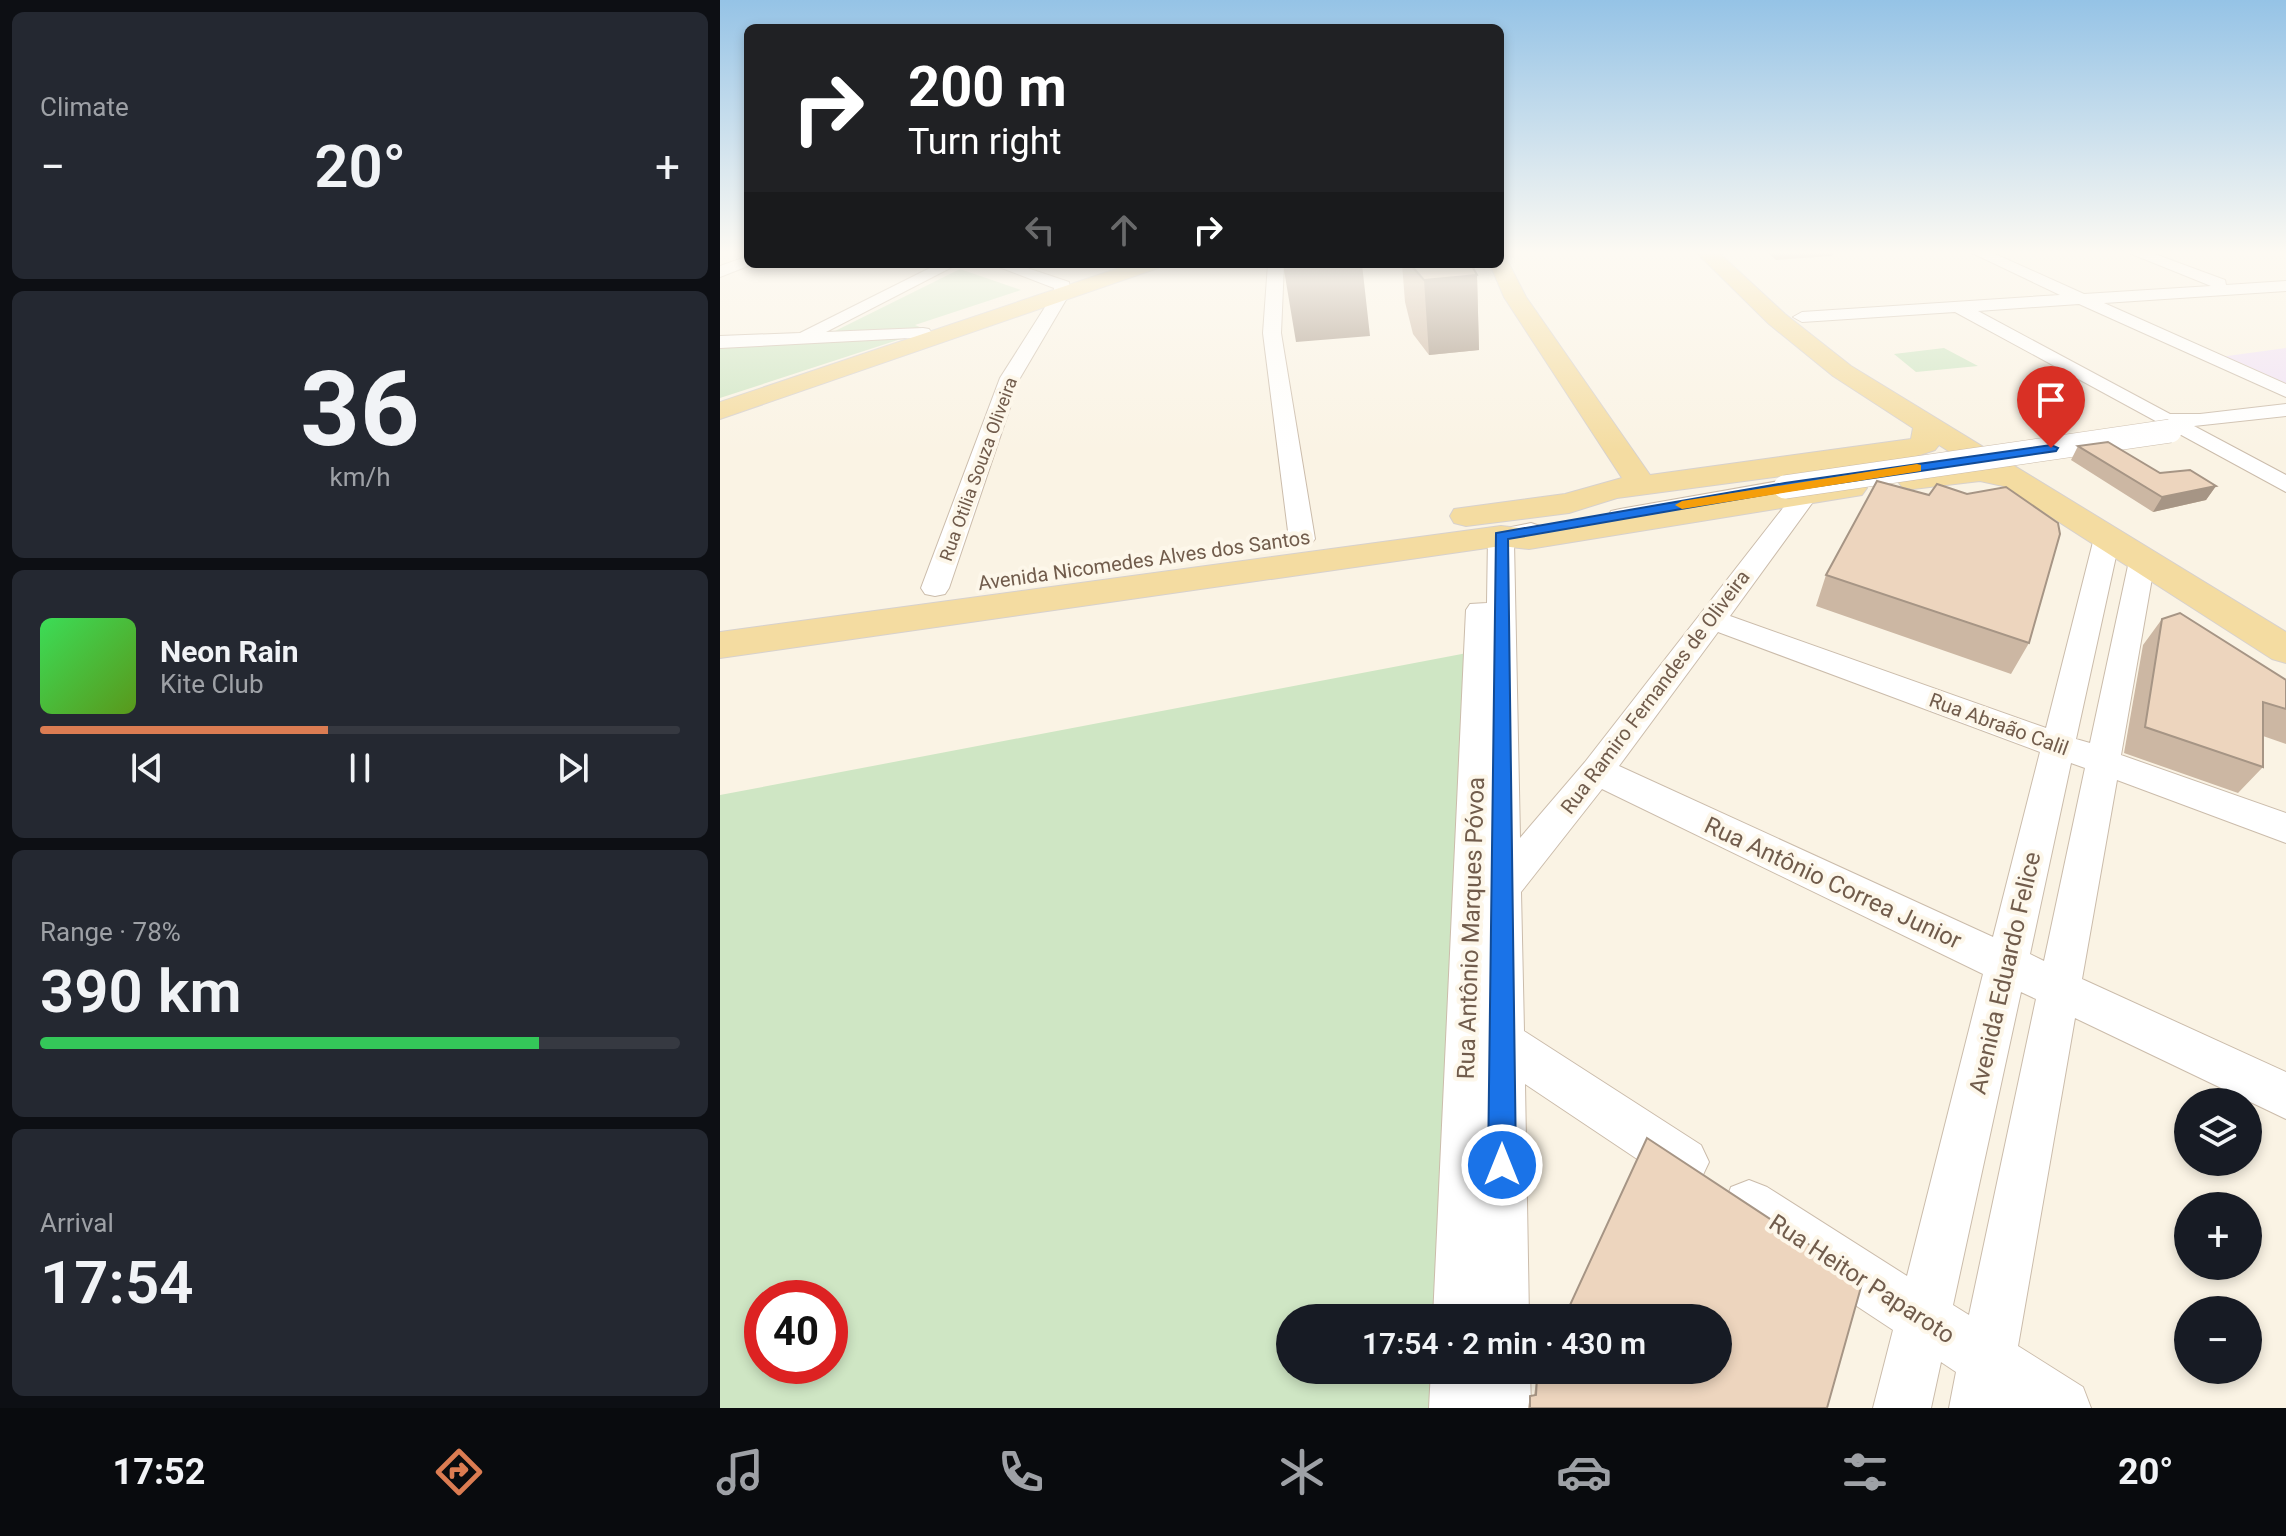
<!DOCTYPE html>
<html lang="en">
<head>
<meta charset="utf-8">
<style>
	body { margin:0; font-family:Roboto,sans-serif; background:#242831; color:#f1f3f6; height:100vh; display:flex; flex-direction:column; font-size:30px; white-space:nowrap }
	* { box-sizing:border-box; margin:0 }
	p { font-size:26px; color:#9ea1a6 }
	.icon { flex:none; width:44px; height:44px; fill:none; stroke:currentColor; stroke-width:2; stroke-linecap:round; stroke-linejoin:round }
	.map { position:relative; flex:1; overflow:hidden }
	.details { display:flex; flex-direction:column; gap:12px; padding:12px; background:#0d0f14; width:720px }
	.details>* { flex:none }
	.guide { position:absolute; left:24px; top:24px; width:760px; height:244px; border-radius:12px; box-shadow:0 4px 12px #0003; background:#202124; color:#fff; overflow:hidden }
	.tools { position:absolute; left:1454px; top:1088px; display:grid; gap:16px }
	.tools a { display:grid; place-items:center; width:88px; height:88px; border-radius:50%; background:#171b24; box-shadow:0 4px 12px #0003; font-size:40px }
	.speed { position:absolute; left:24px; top:1280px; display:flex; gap:16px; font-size:40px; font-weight:700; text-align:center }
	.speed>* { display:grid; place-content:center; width:104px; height:104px; border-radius:50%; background:#171b24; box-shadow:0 4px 12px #0003; line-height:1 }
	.speed .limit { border:12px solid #d22; background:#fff; color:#111 }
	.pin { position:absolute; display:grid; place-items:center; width:68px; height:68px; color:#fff; margin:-82px -34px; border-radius:50% 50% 50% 0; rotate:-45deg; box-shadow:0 0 8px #0007 }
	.pin .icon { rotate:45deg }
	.me { position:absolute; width:88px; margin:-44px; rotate:0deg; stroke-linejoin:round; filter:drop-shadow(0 0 6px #0008) }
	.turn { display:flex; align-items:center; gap:28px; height:168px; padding:0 32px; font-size:36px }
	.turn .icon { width:104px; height:104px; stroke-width:2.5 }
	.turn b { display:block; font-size:56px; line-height:68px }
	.lanes { display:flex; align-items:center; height:76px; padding:0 32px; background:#0003; justify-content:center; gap:40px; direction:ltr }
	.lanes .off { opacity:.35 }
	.big { font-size:60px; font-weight:600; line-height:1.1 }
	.details .tile { flex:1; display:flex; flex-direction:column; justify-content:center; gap:12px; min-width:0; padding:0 28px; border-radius:12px; background:#242831 }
	.details .dial { align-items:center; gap:0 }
	.dial b { font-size:104px; line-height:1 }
	.song { display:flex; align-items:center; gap:24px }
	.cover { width:96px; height:96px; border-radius:12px; background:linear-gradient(135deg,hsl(130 70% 55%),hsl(90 70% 35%)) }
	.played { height:8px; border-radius:4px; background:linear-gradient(90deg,#db7c52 45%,#363941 45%) }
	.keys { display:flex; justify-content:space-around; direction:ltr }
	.heat { display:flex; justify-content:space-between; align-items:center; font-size:44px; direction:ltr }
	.charge { height:12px; border-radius:6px; background:linear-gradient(90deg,#34c759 78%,#363941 0) }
	.trip { position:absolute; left:556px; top:1304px; width:456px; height:80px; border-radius:40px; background:#171b24; box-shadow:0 4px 12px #0003; font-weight:600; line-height:80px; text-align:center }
	.dock { display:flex; height:128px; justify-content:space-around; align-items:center; background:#090b0e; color:#9ea1a6 }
	.dock .icon { width:56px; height:56px }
	.dock .on { color:#db7c52 }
	.dock b { font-size:36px; color:#f1f3f6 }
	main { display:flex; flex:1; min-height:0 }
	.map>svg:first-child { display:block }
	.education { fill:#f0e1f6 }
	.green { fill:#cfe6c4; fill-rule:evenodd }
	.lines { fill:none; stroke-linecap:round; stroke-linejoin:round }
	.minor-casing { stroke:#cbbcab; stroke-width:2 }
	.major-casing { stroke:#d7d1cd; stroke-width:2 }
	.minor { fill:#fff; fill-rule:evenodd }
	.major { fill:#f4dca1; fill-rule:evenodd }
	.minor-bridge-casing { stroke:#cbbcab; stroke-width:24; stroke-linecap:butt }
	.minor-bridge { stroke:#fff; stroke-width:23 }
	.wall { fill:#ccb7a3 }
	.shaded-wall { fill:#a69585 }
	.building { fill:#edd5be; stroke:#a69585; stroke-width:2 }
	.route { fill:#1a73e8; stroke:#114b97; stroke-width:2 }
	.slow { fill:#f59e0b }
	.labels { text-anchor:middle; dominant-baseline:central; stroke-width:8; stroke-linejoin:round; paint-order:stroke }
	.far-street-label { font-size:18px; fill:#715c4c; stroke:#fdf7ea }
	.street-label { font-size:20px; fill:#715c4c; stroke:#fdf7ea }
	.near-street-label { font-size:24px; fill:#715c4c; stroke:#fdf7ea }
</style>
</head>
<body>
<main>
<section class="details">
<div class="tile"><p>Climate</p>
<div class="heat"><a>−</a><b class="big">20°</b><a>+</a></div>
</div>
<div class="tile dial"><b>36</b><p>km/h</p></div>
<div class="tile">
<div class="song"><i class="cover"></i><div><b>Neon Rain</b><p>Kite Club</p></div></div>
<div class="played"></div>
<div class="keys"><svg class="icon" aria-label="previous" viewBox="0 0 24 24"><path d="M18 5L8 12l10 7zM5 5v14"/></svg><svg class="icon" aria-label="pause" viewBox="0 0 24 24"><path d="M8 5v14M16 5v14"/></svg><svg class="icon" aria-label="next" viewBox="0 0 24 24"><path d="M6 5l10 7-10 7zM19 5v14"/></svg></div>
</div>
<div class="tile"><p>Range · 78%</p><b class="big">390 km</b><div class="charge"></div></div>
<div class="tile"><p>Arrival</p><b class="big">17:54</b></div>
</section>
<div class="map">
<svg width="1566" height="1408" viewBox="0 0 1566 1408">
	<rect width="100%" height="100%" fill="#faf3e4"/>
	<path class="education" d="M1566,348v38l-66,-29z"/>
	<path class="green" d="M240,269l61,21 -106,35 7,3 -91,5z
		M190,336l-190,62v-54z
		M1224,348l34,18 -62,6 -22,-18z
		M747,653l-28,665h-149v52h147l-2,38h-715v-613zM42,1298h68v68h-68z"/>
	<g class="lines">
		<defs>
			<path id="minor" d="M1252,253h21l91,41 127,-8 -82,-33h23l73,27 1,5 60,-4v10l-182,12 182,81v13l-207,-93 -101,7 192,103h30l86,-10v12l-92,10 92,49v17l-331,-180 -153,10 -9,-5 9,-5 258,-17z
				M28,256v8h5l-33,13v-11z
				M218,264h20l-132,68 97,-4 6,1 3,4 -3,4 -209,11v-12l80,-3z
				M271,264h24l54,18 1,11 -50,85 -71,210 -4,6 -10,2 -10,-2 -4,-6 79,-210 54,-85v-5z
				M548,264h16l-3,69 34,206 -4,5h-18l-4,-5 -26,-206z
				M1065,480l8,2 4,5 -4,5 -173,31 -9,-2 -3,-5 3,-5 9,-2z
				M1086,488l9,2 3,5 -88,121 316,112 48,-190 4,-5h18l4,5 -44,201 14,4 39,-182 4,-6h18l4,6 -34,194 165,58v30l-169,-63 -35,199 204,93v47l-211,-101 -57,328 65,41 8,21h-142l7,-36 -15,-10 -10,46h-58l20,-78 -162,-107 -7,-18 7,-18 18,-7 18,7 140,89 76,-302 -381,-185 -81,103 3,139 177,114 8,17 -8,17 -17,8 -17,-8 -142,-95 4,234h-96l33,-708 4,-6 17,-1 1,-67 4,-5 39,-8 9,3 4,5 -4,5 -26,6 6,296 65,-76 212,-272zM998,632l322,120 -47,185 -374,-171zM1351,763l14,5 -41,193 -14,-7zM1301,992l15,7 -67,316 -16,-10z
				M711,1370h99l1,38h-102z"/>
			<path id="major" d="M977,253h22l66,61 66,52 435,266v31l-14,-4 -269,-173 -23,-5 -67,8 -11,-2 -5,-7 5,-7 67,-9 -30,-19 -4,5 -27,9 -291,39 -48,15 -103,13 -12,-3 -4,-7 4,-7 111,-15 57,-16 -118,-181 -14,-33h10v-6l7,2 19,37 124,178 261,-36 2,-11 -80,-52 -64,-52z
				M411,264h30l-3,4 -438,151v-17z
				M1131,479l11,2 5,7 -5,7 -333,54 -28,-3 -781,112v-26l781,-106 28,3z"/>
		</defs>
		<use href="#minor" class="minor-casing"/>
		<use href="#major" class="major-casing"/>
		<use href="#minor" class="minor"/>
		<use href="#major" class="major"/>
		<defs>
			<path id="minor-bridge" d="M1065,487l385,-56"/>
		</defs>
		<use href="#minor-bridge" class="minor-bridge-casing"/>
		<use href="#minor-bridge" class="minor-bridge"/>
	</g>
	<path class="wall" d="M1048,253h65l-1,3 -56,4z
		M682,264h69l6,11 2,75 -50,5 -16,-21 -8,-32z
		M1358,446l82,27 56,13 -10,14 -53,12 -82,-52z
		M1209,495l100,148 -18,31 -195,-68 10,-31z
		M1442,619l124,61v64l-23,-8v31l-25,26 -114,-40 19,-108z
		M817,1377l290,31h-299l2,-12 4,-1z"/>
	<path class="shaded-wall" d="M563,264h79l8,72 -74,6z
		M757,275l2,75 -50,5 -5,-75z
		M1496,486l-10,14 -53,12 9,-15z"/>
	<path class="building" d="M690,264h61l6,11 -53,5z
		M1388,442l52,31 30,-3 26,16 -54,11 -84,-51z
		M1157,481l52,14 8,-11 30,10 39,-7 52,36 2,11 -31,109 -203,-68z
		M1460,613l106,67v29l-23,-7v65l-118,-40 17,-108z
		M927,1138l216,142 -36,128h-297v-12l6,-1 1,-18 3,-7h178v-52h-154z"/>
	<linearGradient id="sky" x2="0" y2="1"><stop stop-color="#95c3e6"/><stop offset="0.56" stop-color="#fdfaf3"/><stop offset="1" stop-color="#fdfaf3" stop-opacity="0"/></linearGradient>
	<rect width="1566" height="451" fill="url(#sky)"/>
	<path class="route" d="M1331,445l7,3 -2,3 -271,40 -277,48 8,626 -4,10 -10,4 -10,-4 -4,-10 8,-632 289,-50z"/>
	<path class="slow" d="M1197,464l4,1v6l-239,38 -7,-4 7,-4z"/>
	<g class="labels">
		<g class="far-street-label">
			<text transform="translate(258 469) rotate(-70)">Rua Otilia Souza Oliveira</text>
		</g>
		<g class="street-label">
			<text transform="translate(424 560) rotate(-8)">Avenida Nicomedes Alves dos Santos</text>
			<text transform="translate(935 692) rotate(-53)">Rua Ramiro Fernandes de Oliveira</text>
			<text transform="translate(1279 724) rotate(20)">Rua Abraão Calil</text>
		</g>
		<g class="near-street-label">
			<text transform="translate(1113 883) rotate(25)">Rua Antônio Correa Junior</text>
			<text transform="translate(751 928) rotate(-88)">Rua Antônio Marques Póvoa</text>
			<text transform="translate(1285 973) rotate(-77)">Avenida Eduardo Felice</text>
			<text transform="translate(1142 1279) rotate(33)">Rua Heitor Paparoto</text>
		</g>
	</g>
</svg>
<div class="tools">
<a><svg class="icon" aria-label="layers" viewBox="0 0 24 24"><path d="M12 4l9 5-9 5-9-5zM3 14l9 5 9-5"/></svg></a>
<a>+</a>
<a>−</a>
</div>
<div class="speed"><div class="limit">40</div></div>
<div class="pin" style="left:1331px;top:448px;background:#d93025"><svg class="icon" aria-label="arrive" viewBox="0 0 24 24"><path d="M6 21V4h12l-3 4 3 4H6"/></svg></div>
<svg class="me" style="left:782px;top:1165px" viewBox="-20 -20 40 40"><circle r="17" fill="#1a73e8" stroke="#fff" stroke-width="3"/><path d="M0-11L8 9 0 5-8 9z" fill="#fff"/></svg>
<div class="trip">17:54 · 2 min · 430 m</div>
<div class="guide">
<div class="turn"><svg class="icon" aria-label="right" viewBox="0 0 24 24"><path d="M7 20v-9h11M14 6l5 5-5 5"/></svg><div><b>200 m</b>Turn right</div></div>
<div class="lanes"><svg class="icon off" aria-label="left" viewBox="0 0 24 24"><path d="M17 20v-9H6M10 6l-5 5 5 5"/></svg><svg class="icon off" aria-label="ahead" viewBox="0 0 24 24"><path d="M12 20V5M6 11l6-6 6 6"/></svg><svg class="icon" aria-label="right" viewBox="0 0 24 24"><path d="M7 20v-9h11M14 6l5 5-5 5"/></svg></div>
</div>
</div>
</main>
<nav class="dock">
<b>17:52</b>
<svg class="icon on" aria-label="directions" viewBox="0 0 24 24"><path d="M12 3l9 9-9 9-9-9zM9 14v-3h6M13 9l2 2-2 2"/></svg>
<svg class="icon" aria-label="music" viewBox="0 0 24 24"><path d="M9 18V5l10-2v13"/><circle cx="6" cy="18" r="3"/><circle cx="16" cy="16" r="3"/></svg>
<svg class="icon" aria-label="phone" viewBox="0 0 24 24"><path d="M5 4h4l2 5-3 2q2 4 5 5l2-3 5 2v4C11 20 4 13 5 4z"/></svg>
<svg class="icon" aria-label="climate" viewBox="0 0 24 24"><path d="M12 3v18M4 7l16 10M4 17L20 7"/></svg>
<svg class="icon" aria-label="car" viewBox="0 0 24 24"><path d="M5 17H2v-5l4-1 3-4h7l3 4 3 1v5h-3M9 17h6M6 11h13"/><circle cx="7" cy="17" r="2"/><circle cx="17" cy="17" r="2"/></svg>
<svg class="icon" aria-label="filters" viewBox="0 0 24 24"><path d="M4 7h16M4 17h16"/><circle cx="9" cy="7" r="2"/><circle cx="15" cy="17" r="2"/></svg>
<b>20°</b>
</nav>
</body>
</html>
